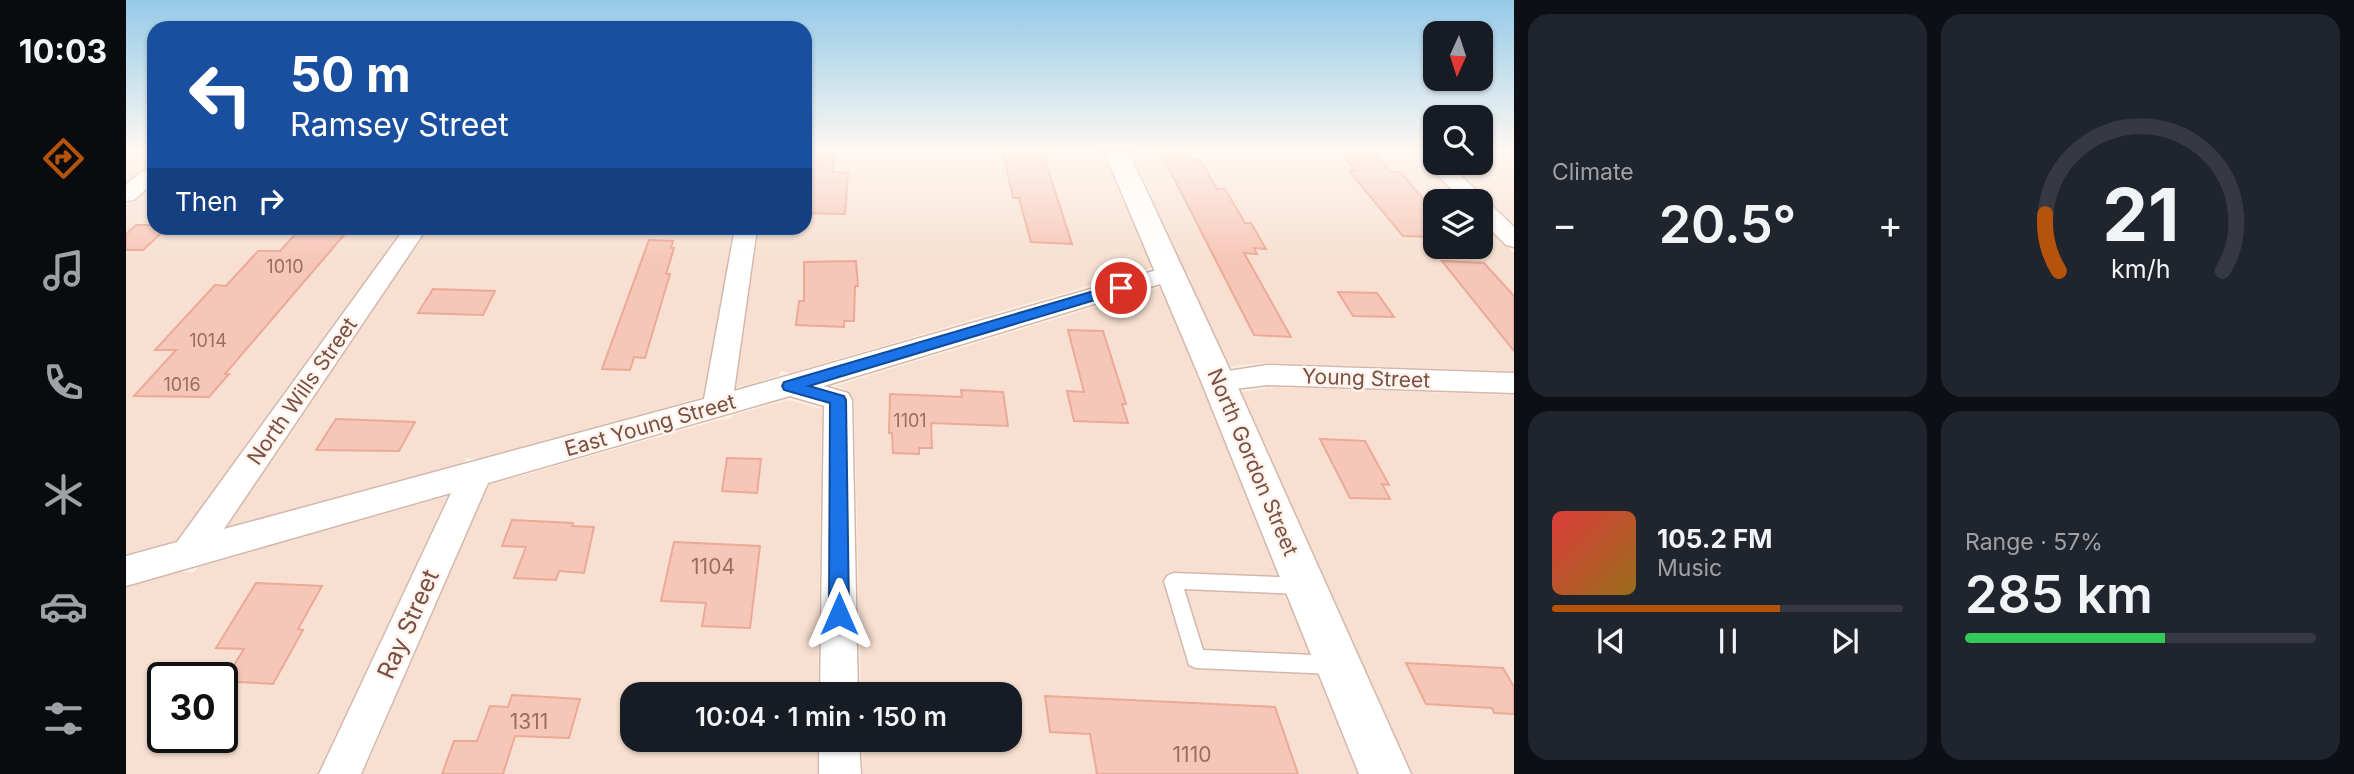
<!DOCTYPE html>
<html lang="en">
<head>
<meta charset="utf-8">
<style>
	body { margin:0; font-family:Inter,sans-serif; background:#20242c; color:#f1f3f6; height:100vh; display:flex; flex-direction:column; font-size:26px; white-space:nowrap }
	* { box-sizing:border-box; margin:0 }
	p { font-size:23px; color:#9ea1a6 }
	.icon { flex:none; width:38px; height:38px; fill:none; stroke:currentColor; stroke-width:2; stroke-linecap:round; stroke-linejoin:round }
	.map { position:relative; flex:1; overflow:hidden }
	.drawer { display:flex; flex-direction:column; gap:14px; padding:14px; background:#0d0f14; width:840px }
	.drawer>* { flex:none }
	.hud { position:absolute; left:21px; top:21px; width:665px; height:214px; border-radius:21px; box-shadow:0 2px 5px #0004; background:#1a4fa0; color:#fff; overflow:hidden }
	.needle { width:46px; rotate:183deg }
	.controls { position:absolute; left:1297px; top:21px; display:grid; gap:14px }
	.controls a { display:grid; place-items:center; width:70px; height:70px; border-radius:14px; background:#171b24; box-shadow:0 2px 5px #0004; font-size:35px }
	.speed { position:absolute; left:21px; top:662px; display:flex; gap:14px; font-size:35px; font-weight:700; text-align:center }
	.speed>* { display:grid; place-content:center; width:91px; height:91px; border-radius:50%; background:#171b24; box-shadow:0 2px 5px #0004; line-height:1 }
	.speed .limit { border:4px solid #111; border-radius:10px; background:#fff; color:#111 }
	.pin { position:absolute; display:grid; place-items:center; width:60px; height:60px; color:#fff; margin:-30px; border:4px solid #fff; border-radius:50%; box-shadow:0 2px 7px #0007 }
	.me { position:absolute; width:77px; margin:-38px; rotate:0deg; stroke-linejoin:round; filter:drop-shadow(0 0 5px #0008) }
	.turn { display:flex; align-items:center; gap:24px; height:147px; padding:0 28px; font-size:32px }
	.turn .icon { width:91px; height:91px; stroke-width:2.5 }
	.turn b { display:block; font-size:49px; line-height:60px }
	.then { display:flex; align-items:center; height:66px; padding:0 28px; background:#0003; gap:14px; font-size:26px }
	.big { font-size:52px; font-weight:600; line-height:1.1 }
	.drawer .card { flex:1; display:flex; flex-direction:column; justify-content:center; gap:10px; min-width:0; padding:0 24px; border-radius:21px; background:#20242c }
	.drawer .dial { align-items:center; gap:0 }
	.dial svg { height:182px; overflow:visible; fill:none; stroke:#363941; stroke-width:7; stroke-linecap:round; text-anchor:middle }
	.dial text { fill:#f1f3f6; stroke:none }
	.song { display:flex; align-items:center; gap:21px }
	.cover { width:84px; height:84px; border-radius:10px; background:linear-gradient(135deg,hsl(0 70% 55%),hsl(40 70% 35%)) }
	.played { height:7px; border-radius:4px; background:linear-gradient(90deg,#b45309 65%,#363941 65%) }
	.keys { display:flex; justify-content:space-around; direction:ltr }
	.heat { display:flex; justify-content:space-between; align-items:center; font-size:38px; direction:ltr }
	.charge { height:10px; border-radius:5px; background:linear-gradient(90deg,#34c759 57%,#363941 0) }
	.drawer .tiles { flex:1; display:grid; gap:14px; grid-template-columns:repeat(2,1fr) }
	.trip { position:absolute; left:494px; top:682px; width:402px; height:70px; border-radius:21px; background:#171b24; box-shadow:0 2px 5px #0004; font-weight:600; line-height:70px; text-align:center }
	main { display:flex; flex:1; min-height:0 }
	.tabs { display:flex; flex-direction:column; width:126px; justify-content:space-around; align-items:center; background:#090b0e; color:#9ea1a6 }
	.tabs .icon { width:49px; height:49px }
	.tabs .selected { color:#b45309 }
	.tabs b { font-size:32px; color:#f1f3f6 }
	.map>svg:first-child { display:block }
	.residential { fill:#f7e0d1; fill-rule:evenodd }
	.building { fill:#f6c7b8; stroke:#eba997; stroke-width:2 }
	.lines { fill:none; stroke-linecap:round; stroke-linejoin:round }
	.service-casing { stroke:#d3b7ab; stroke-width:3 }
	.minor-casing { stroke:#d3b7ab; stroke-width:3 }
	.tertiary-casing { stroke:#d3b7ab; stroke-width:3 }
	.service { fill:#fff; fill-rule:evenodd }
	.minor { fill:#fff; fill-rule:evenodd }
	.tertiary { fill:#fff; fill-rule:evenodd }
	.route { fill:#1a73e8; stroke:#114b97; stroke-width:2 }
	.labels { text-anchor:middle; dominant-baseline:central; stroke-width:5; stroke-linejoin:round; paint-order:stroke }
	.number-label { font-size:18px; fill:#986e62 }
	.street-label { font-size:21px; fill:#795046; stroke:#fff4ec }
	.near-number-label { font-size:21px; fill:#986e62 }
	.near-street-label { font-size:24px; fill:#795046; stroke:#fff4ec }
</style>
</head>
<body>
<main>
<nav class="tabs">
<b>10:03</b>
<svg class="icon selected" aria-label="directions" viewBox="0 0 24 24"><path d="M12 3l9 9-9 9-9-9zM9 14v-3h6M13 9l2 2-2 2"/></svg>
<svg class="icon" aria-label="music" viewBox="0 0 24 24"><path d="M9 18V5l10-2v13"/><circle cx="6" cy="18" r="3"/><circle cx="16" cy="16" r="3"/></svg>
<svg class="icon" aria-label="phone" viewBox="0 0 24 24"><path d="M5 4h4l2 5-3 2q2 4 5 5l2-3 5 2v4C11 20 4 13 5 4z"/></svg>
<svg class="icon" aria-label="climate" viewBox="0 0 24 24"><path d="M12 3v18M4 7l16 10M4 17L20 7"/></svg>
<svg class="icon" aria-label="car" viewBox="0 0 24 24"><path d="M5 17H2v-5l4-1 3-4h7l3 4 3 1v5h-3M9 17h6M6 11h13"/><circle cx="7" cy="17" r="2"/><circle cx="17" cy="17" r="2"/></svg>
<svg class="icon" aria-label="filters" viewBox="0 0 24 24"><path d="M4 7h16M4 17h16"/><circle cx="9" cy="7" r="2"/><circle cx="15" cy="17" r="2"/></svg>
</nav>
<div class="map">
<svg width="1388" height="774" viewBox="0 0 1388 774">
	<rect width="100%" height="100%" fill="#feefe3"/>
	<path class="residential" d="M0,151h28v12l-28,23z
		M679,151h301l50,115 -366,107 -9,-2 -3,5 -43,12 24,-160h46z
		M1001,151h287l49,50h-28v46h45l1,-28 33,34v118l-253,-8 -34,4 -39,-88 3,-1 -7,-7z
		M1355,151h33v77l-66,-65h32z
		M28,181v47h250l-225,312 -53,15v-350z
		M302,228h306l-31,169 -224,62 -13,-1 -2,5 -240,65z
		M1038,286l198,488h-499l-1,-34h148v-45h-149l-7,-295 -11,-12 -8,-2z
		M1149,387l239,8v379h-105l-170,-382z
		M663,400l33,9 -4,286h-186v45h185v34h-454l125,-289 231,-65 13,-1 1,-4z
		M322,496l-131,278h-191v-187l53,-15h15l4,-5zM37,677h59v60h-59z"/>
	<path class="building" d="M684,151h25l-2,21 15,1 -3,41 -40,-1z
		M877,151h34l1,3h5l29,90 -41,-2 -12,-44h-6z
		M1034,151h25l5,8 10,1 17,29h8l20,34h6l15,26 -12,-1 3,6 -13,-1 47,84 -37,-2z
		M1216,155h35l14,17h9l35,40v25l-32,-1 -54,-65h7z
		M10,225h18v3h13l-24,22h-17v-16z
		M175,228h49l-125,146h4l-20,23 -75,-1 42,-46h-21l60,-65 11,1 32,-35h22z
		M523,240l24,1 -2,7h3l-8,26h4l-25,84 -11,-1 -4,13 -28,-1z
		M730,261l2,25h-3l-1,35h-10v6l-48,-2 3,-24h5v-39z
		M1316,261l42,2 30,33v55z
		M307,289l62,2 -12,24 -65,-2z
		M1212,292l39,1 17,24 -41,-1z
		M942,330l35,1 23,73h-4l6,19 -54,-2 -7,-30 17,1z
		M835,390l42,2 5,34 -77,-3 1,25h-13v6l-26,-1 -1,-20h-3l1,-39 72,3z
		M210,419l79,3 -16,29 -83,-1z
		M1194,439l45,2 24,44 -7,-1 8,15 -40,-1z
		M601,458l34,1 -4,34 -35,-2z
		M386,520l61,3 -1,3 22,1 -10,46 -25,-2 -3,9 -42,-2 12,-31 -24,-1z
		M548,542l86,4 -10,82 -48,-2 4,-23 -45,-2z
		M130,583l66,3 -24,43 5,1 -30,54 -49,-3 20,-32 -28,-1z
		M1280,663l97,5 11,19v27l-20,-1 -2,-5 -66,-4z
		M386,695l68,4 -11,39 -54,-2 -12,38h-61l12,-33h23l13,-35 18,1z
		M919,696l230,11 23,67h-201l-7,-40 -40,-2z"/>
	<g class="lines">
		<defs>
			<path id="service" d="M1047,573l128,5 6,2 3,6 -3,6 -6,2 -117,-5 19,61 131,6 7,3 2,6 -2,6 -7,3 -138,-6 -7,-3 -25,-84 3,-5z"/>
			<path id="minor" d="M1309,157v6h13l66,64v20l-8,-2 -26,-26v-18h-17l-33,-34 -3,-4z
				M28,166v16l-20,18 -8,1v-17l21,-16z
				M279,228h22l-203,301 480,-130 31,-171h22l-23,163 430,-123 8,-2 8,2 4,5 -4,5 -356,108 24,7 4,7 6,295h-38l4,-289 -34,-10 -302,87 -127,291h-42l132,-281 -325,93v-30l51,-14z
				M1141,365l247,8v20l-247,-8 -49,6 -10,-3 -4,-7 4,-7z
				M693,740h40l2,34h-42z"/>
			<path id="tertiary" d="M978,151h24l107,230 176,393h-52l-158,-393z"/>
		</defs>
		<use href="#service" class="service-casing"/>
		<use href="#minor" class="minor-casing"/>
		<use href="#tertiary" class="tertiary-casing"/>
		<use href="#service" class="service"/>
		<use href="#minor" class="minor"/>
		<use href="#tertiary" class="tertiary"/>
	</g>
	<linearGradient id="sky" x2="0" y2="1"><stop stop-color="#94cae8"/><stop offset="0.58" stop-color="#fff8f2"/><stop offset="1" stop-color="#fff8f2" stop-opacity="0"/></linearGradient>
	<rect width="1388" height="259" fill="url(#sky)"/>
	<path class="route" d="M995,283l4,2v6l-316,95 35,10 2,4 3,214 -3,7 -7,3 -7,-3 -3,-7 1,-211 -46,-13 -2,-4 2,-4z"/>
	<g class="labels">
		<g class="number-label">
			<text x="159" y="266">1010</text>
			<text x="82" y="340">1014</text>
			<text x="56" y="384">1016</text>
			<text x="784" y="420">1101</text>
		</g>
		<g class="street-label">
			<text transform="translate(1240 378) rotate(2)">Young Street</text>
			<text transform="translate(176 391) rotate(-55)">North Wills Street</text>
			<text transform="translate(524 425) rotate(-16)">East Young Street</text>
			<text transform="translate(1127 462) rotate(67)">North Gordon Street</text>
		</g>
		<g class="near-number-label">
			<text x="587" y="566">1104</text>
			<text x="403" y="721">1311</text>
			<text x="1066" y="754">1110</text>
		</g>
		<g class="near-street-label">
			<text transform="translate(282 624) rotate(-66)">Ray Street</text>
		</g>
	</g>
</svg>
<div class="controls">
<a><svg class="needle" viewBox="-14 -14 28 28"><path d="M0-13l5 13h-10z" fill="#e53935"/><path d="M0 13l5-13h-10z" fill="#9ea1a6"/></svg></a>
<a><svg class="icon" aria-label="search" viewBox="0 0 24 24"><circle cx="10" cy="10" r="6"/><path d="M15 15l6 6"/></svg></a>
<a><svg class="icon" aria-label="layers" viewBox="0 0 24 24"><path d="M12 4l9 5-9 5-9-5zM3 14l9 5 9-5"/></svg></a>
</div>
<div class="speed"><div class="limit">30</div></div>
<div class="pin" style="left:995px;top:288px;background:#d93025"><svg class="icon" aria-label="arrive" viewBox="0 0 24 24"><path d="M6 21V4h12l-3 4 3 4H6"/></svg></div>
<svg class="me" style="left:713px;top:614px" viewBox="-20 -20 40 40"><path d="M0-17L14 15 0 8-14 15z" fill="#1a73e8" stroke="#fff" stroke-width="4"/></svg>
<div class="trip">10:04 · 1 min · 150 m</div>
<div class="hud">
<div class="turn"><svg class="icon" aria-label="left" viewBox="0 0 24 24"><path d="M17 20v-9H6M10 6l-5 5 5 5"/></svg><div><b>50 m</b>Ramsey Street</div></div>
<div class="then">Then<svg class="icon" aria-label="right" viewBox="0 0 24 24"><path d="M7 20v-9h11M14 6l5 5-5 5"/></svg></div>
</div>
</div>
<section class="drawer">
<div class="tiles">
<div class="card"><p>Climate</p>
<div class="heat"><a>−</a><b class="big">20.5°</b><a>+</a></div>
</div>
<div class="card dial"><svg viewBox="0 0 100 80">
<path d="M14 69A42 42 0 1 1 86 69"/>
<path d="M14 69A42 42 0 0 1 8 44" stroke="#b45309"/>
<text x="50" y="56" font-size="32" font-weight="700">21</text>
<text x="50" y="72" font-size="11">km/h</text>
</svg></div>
<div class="card">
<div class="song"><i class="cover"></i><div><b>105.2 FM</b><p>Music</p></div></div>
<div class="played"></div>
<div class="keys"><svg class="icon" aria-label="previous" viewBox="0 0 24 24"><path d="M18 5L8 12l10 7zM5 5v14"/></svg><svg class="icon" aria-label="pause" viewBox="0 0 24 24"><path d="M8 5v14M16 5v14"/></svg><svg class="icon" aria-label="next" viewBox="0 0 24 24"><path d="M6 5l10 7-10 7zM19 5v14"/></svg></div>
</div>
<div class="card"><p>Range · 57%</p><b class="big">285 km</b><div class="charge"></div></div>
</div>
</section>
</main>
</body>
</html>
